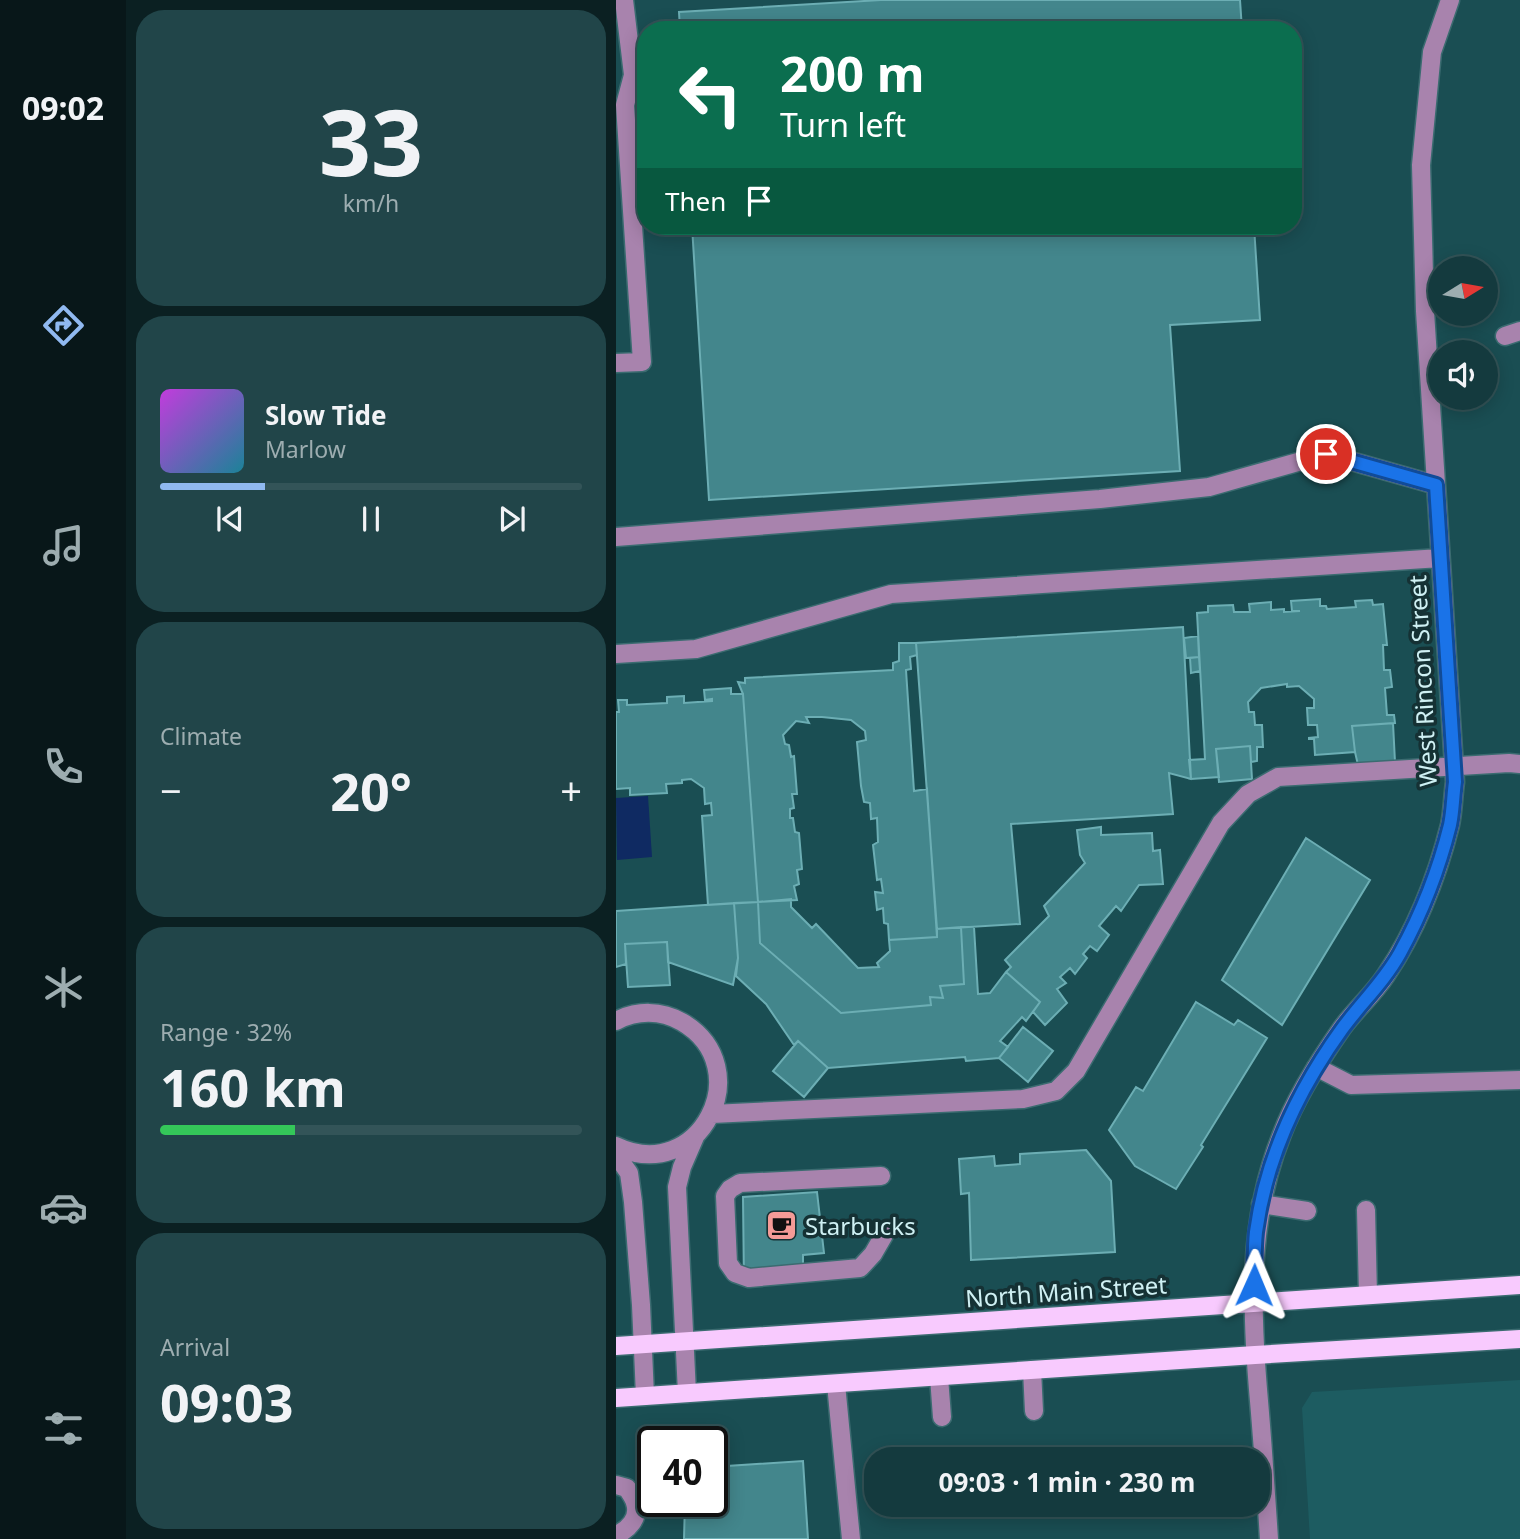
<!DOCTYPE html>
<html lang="en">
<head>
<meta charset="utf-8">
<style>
	body { margin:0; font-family:"Noto Sans",sans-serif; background:#214549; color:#f1f3f6; height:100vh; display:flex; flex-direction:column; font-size:26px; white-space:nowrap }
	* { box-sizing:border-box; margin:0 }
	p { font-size:23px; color:#9dadb0 }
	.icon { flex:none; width:38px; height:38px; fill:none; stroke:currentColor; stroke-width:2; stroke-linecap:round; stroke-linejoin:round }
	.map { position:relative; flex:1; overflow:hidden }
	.side { display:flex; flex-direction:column; gap:10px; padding:10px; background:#0b2022; width:490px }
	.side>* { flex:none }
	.guide { position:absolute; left:21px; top:21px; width:665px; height:214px; border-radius:28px; box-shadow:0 4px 18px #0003,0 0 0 2px #335458; background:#0b6e4f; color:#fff; overflow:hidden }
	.needle { width:46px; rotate:79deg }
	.controls { position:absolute; left:812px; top:256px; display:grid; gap:14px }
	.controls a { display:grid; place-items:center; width:70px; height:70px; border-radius:50%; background:#143a3e; box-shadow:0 4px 18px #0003,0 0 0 2px #335458; font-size:35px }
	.speed { position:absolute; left:21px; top:1426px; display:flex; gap:14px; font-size:35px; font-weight:700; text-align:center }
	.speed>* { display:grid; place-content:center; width:91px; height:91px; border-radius:50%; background:#143a3e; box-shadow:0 4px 18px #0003,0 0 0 2px #335458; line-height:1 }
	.speed .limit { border:4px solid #111; border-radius:10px; background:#fff; color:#111 }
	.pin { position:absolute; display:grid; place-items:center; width:60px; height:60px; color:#fff; margin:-30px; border:4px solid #fff; border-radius:50%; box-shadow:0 2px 7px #0007 }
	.me { position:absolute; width:77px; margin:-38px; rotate:1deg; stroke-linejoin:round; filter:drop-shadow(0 0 5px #0008) }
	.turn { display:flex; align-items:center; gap:24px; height:147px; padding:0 28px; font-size:32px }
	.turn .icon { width:91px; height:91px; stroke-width:2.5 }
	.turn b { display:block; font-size:49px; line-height:60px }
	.then { display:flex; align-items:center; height:66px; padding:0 28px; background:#0003; gap:14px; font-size:26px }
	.big { font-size:52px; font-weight:700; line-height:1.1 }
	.side .card { flex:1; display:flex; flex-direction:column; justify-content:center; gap:10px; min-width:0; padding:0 24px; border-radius:28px; background:#214549 }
	.side .dial { align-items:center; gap:0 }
	.dial b { font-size:91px; line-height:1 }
	.song { display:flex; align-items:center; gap:21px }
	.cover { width:84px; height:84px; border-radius:10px; background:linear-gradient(135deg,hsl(290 70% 55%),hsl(190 70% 35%)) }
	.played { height:7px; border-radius:4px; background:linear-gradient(90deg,#90b9f0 25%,#335458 25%) }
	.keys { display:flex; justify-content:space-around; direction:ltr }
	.heat { display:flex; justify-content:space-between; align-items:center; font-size:38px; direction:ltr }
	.charge { height:10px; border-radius:5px; background:linear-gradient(90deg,#34c759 32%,#335458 0) }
	.trip { position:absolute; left:248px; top:1447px; width:406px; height:70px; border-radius:28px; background:#143a3e; box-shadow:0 4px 18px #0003,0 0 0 2px #335458; font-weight:700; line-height:70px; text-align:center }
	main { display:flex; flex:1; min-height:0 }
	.menu { display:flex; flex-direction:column; width:126px; justify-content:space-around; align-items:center; background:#081719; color:#9dadb0 }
	.menu .icon { width:49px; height:49px }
	.menu .on { color:#90b9f0 }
	.menu b { font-size:32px; color:#f1f3f6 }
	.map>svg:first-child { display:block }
	.built { fill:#1d5c61 }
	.water { fill:#0f2a62 }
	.building { fill:#43868c; stroke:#6caeb4; stroke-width:2 }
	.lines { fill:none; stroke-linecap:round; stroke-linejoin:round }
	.minor-casing { stroke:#3b6b70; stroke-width:21 }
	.major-casing { stroke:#3b6b70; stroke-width:21 }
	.minor { stroke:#a883ad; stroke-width:18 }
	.major { stroke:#f8cafe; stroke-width:18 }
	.route-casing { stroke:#114b97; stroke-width:18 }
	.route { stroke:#1a73e8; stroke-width:12 }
	.labels { text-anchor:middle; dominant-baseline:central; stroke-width:7; stroke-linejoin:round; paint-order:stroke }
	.street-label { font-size:24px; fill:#cff0f3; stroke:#153134 }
	.poi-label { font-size:24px; fill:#cff0f3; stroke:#153134; text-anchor:start }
</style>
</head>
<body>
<main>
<nav class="menu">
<b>09:02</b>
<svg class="icon on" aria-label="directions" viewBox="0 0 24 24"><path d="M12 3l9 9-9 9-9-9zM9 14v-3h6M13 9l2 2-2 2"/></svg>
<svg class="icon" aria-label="music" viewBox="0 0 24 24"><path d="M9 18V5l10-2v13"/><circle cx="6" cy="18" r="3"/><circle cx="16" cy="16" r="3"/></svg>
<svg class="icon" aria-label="phone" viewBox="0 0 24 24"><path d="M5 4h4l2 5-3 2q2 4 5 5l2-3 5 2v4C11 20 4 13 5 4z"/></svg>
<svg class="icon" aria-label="climate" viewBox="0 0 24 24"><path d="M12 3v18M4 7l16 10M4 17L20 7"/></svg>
<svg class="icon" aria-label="car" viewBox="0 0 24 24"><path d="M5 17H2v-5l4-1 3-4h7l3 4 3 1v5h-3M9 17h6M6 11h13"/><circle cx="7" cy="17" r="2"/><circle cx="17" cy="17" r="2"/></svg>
<svg class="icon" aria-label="filters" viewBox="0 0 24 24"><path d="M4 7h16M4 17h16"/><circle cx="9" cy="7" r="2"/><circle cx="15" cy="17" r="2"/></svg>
</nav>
<section class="side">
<div class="card dial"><b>33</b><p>km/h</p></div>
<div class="card">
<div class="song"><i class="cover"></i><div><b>Slow Tide</b><p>Marlow</p></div></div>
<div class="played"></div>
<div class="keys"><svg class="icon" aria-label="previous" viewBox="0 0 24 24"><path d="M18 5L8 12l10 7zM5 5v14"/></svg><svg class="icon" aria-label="pause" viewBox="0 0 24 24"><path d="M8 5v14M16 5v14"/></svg><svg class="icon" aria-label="next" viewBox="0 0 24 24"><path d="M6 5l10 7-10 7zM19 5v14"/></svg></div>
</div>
<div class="card"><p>Climate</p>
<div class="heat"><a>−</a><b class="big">20°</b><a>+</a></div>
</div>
<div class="card"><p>Range · 32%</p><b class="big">160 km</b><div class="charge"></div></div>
<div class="card"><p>Arrival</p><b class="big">09:03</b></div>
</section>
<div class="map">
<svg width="904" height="1539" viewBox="0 0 904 1539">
	<rect width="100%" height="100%" fill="#1a4e53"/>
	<path class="built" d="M904,1380v159h-210l-8,-131 10,-16z"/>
	<path class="water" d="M32,796l4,61 -35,3 -1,-62z"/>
	<path class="building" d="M265,0h359l2,30h-562l-1,-18z
		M76,226h562l6,94 -90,5 10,146 -471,29z
		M704,599v7h6l1,3 29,-2 -1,-6 17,-1 1,5 10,-1 4,41h-4l1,25h6l2,17 -7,1 2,27h7l1,8 -43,3 3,26 -40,3 -1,-16h-5v-1l9,-1 -1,-12h-9l-1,-17h7v-9l-15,-13 -12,1v-3l-26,4 -13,14 1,10h5l1,13h7l1,22h-6v14l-6,1 -1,-16 -34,3 3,28 -28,2 -2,-19 16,-1 -8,-146 11,-1v-6l25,-1 1,7h16l-1,-8 22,-2v8l13,-1v3l16,-1h-8l-1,-10z
		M567,627l8,152 -22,-6 4,41 -162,10 9,100 -83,5 -21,-286z
		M582,636l1,21 -13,1 -2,-20z
		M283,643h17l1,12 -7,2 1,12 -5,1 8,121 13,-2 10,148 -48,3 -1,-16 -4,-1 -1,-15 -6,2 -2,-18 8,1 -2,-14 -4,1 -4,-35 5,-3 -1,-24 -6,1 -1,-16 -6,-1 -3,-16 -4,-44 9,-2 -1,-9 -14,-11 -29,-3h-16l3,6 -13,-2 -13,14 2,9 4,1 2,12 3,-1 3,38h-5l2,14 -4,1v9h3l2,14 4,1 3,36 -5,1 2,14 -5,2 3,14 -39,2 -15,-208 -5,-12 7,1v-5l148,-8v-7l6,-2z
		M583,657l1,14 -9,2 -1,-15z
		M115,688v6h12l15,208 -50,3 -6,-89 10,-1 -1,-12 -6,1 -1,-16 -13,-9 -9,1v3l-16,1 1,9 -37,2v-7l-14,1v-77h3l-1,-12h9v5l40,-2v-6l17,-1v7l28,-2v-2l-7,1 -1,-10z
		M777,723l2,39 -37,3 -3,-13 -3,-26z
		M634,746l2,33 -33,3 -3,-33z
		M485,827v8l51,-2 1,18 7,-1 3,34 -24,1 -18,26 -5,-5 -17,20 10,9 -12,16 -7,-5 -7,8 4,4 -12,16 -5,-6 -10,9 6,6 -9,6 10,14 -22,22 -12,-13 7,-10 -34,-30 5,-5 -6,-7 44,-44 -5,-10 41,-43 -5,-8 -3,-25z
		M690,838l64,42 -88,145 -60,-45z
		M175,899v8l21,21 4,-4 42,44 21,-1 -2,-4 13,-12 -1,-11 48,-3v-8l24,-2 3,57 -24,2 3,12 -13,-1 1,8 -90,8 -81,-70 -2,-41z
		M142,902l2,41 81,70 90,-8 -1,-8 13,1 -3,-12 24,-2 -3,-57h13l4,67 12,-1 16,-21 34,30 -14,19 -4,-4 -22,24 8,6 -9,11 -33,3 -1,-4 -137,11 -30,-27 -4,4 -28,-41 -30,-28 2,-18 -4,-55z
		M118,903l4,55 -5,27 -65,-23 -1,-20 -42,2 1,20 -10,3v-56z
		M51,942l3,43 -42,2 -3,-43z
		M580,1002l38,23 4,-5 29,18 -66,107 2,2 -27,42 -41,-23 -26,-36 27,-43 7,4z
		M407,1027l30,24 -25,31 -29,-24z
		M182,1041l30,27 -24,29 -31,-26z
		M470,1150l25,31 4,71 -144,8 -2,-67 -8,1 -2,-35 35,-3 1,10 25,-2v-10z
		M201,1192l7,61 -21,2v26l-59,4 -1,-88z
		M187,1461l5,78h-124l1,-37h27v-35z"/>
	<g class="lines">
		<defs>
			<path id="minor" d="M889,336l15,-5
				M0,363l26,-1 -17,-257 8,-30 -9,-75
				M0,537l484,-38 109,-12 117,-33 110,31
				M0,654l80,-5 195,-55 549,-36
				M0,1021c21,-11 45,-11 66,1 78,46 17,164 -66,124
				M700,1067l35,18 169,-5
				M96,1114l311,-15 33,-8 20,-20 145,-248 27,-29 30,-17 231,-14 11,1
				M0,1155l13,18 4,29 8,103 4,91
				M265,1176l-141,7 -10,6 -5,7 3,67 7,10 14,5 111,-10 13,-14 11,-19
				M645,1204l46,7
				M750,1210l2,85
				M416,1370l2,41
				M323,1377l3,40
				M220,1384l15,155
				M71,1393l-10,-206 5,-20 13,-30
				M0,1485l11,3c3,5 7,10 8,15 5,15 -7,27 -19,32
				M653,1539c-3,-46 -6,-92 -10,-138 -8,-90 -12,-180 23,-267 14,-37 37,-73 60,-106 13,-18 31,-33 44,-53 30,-45 51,-98 64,-150 3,-14 3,-29 5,-43l-30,-471 -4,-146 11,-113 18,-52"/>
			<path id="major" d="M0,1346l904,-61
				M0,1398l639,-43 265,-16"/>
		</defs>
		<use href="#minor" class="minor-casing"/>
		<use href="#major" class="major-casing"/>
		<use href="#minor" class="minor"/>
		<use href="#major" class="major"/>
	</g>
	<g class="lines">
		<defs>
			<path id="route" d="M638,1285c1,-17 0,-35 2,-53 10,-74 42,-142 86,-203 19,-26 42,-47 58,-76 22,-40 39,-84 50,-128 3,-14 3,-29 5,-43l-19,-297 -110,-31"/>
		</defs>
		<use href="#route" class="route-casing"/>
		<use href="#route" class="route"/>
	</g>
	<defs>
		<symbol id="cafe-square" viewBox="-11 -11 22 22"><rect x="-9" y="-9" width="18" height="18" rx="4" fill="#f59b97" stroke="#153134"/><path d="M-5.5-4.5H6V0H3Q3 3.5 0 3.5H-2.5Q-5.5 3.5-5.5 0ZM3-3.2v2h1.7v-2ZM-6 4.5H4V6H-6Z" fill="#111"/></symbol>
	</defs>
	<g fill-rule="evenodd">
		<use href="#cafe-square" x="148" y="1208" width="35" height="35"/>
	</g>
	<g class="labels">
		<g class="street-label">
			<text transform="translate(806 681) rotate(-93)">West Rincon Street</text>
			<text transform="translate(450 1291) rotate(-4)">North Main Street</text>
		</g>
		<g class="poi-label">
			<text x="189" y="1225">Starbucks</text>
		</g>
	</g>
</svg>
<div class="controls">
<a><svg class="needle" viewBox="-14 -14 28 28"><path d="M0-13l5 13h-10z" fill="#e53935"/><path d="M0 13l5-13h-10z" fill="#9dadb0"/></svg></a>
<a><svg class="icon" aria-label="sound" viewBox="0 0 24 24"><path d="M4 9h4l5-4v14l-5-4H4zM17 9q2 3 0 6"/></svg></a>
</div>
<div class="speed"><div class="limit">40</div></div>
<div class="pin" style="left:710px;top:454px;background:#d93025"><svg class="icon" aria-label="arrive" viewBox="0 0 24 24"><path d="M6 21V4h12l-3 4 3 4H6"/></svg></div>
<svg class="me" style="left:638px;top:1285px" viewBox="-20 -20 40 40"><path d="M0-17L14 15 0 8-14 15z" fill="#1a73e8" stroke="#fff" stroke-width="4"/></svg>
<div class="trip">09:03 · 1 min · 230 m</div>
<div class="guide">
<div class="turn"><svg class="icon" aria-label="left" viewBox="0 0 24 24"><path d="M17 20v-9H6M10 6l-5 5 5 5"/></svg><div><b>200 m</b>Turn left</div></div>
<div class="then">Then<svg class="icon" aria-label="arrive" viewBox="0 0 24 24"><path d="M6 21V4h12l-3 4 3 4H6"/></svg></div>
</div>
</div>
</main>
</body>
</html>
